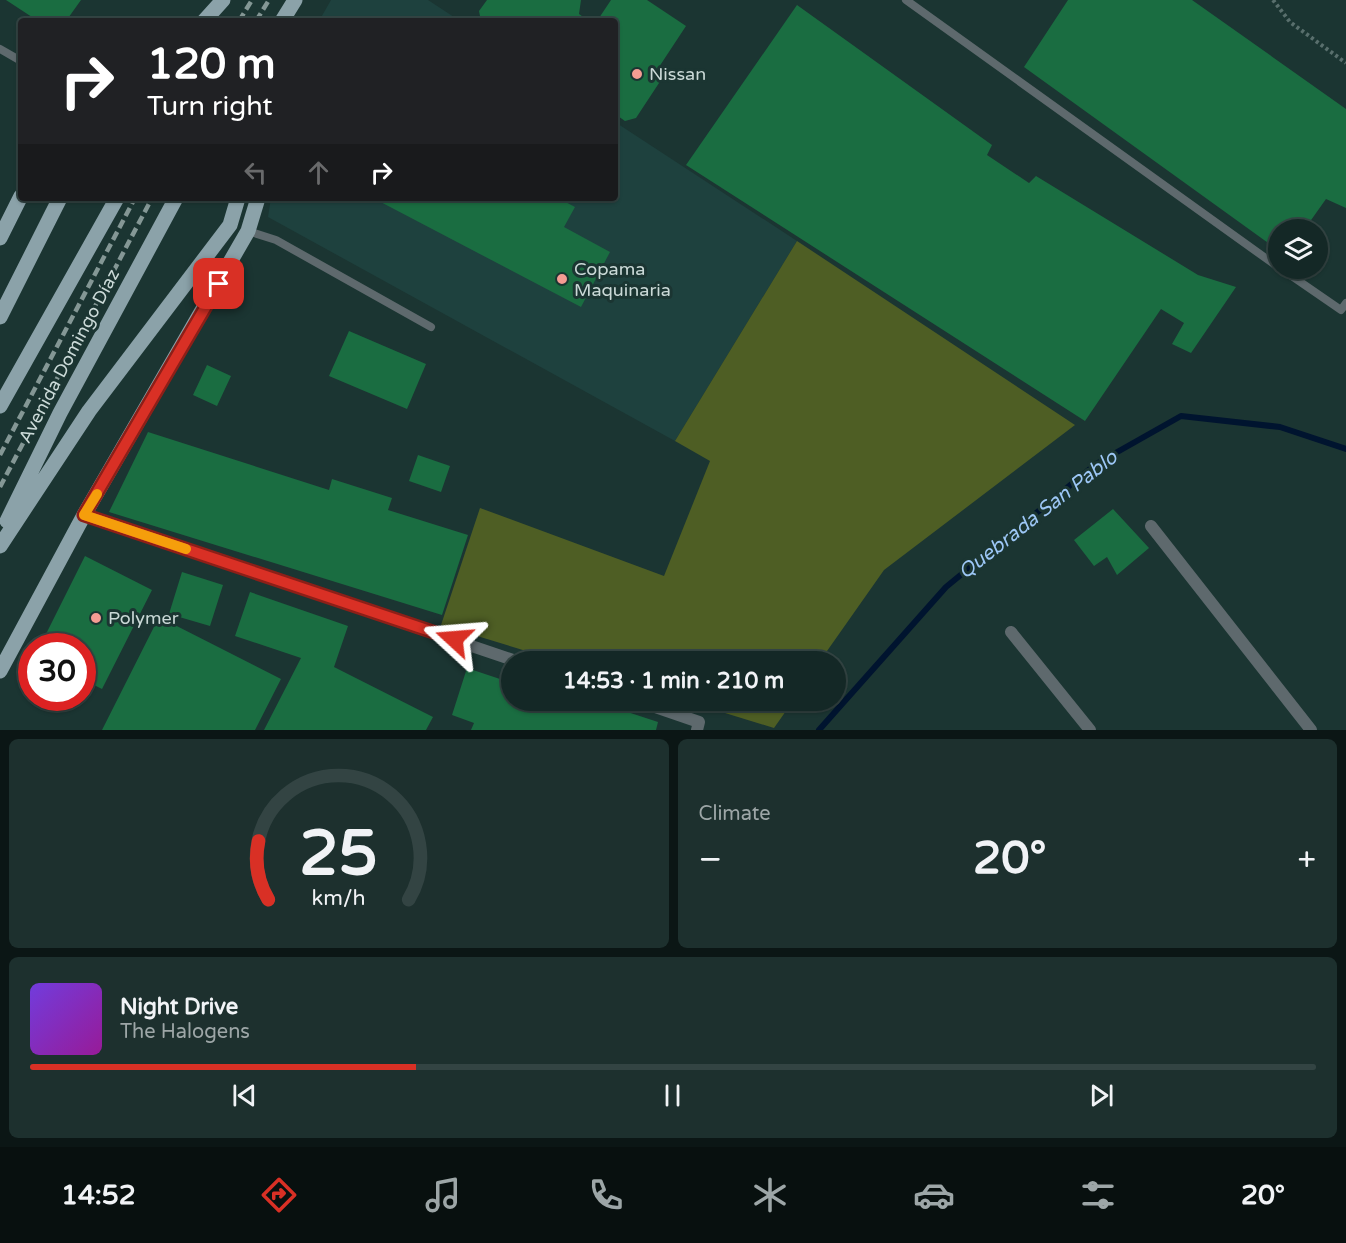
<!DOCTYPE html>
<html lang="en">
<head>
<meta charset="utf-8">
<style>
	body { margin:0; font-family:"Varela Round",sans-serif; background:#1d302e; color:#f1f3f6; height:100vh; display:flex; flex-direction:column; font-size:22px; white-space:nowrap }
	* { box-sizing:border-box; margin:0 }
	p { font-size:20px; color:#9da6a7 }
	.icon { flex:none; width:33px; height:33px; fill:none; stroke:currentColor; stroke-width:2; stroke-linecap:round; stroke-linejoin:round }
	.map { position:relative; height:730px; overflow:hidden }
	.panel { display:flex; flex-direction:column; gap:9px; padding:9px; background:#0b1615; flex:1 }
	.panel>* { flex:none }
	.guide { position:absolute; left:18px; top:18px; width:600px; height:183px; border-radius:6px; box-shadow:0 2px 4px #0004,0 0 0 2px #334443; background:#202124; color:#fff; overflow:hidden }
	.fabs { position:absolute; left:1268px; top:219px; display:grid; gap:12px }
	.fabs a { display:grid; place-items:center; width:60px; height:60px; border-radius:50%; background:#142826; box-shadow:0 2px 4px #0004,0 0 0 2px #334443; font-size:30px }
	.speed { position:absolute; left:18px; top:633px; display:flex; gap:12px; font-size:30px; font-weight:700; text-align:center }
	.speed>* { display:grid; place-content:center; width:78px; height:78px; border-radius:50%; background:#142826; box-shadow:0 2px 4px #0004,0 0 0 2px #334443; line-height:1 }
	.speed .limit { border:9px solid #d22; background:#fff; color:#111 }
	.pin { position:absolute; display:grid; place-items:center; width:51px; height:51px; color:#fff; margin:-26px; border-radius:12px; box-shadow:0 3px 9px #0006 }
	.me { position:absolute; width:66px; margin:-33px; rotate:289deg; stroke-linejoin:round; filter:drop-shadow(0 0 4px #0008) }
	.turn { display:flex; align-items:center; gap:21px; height:126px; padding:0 30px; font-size:27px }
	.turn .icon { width:78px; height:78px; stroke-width:2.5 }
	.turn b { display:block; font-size:42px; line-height:51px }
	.lanes { display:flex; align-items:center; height:57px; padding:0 30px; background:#0003; justify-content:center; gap:30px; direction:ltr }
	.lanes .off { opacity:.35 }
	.big { font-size:45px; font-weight:700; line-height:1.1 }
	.panel .card { flex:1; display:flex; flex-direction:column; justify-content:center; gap:9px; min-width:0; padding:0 21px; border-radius:9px; background:#1d302e }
	.panel .dial { align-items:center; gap:0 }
	.dial svg { height:156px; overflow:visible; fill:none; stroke:#334443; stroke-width:7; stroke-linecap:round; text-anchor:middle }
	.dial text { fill:#f1f3f6; stroke:none }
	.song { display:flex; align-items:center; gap:18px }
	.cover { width:72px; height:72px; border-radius:9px; background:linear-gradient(135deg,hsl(260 70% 55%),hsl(300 70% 35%)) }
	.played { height:6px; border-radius:3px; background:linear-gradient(90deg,#d93025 30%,#334443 30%) }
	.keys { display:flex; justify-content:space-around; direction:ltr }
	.heat { display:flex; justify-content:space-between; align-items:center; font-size:33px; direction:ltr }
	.panel .tiles { flex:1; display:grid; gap:9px; grid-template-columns:1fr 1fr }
	.card:last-child { grid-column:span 2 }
	.trip { position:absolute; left:501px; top:651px; width:345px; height:60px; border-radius:30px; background:#142826; box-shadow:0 2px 4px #0004,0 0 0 2px #334443; font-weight:700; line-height:60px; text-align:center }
	.dock { display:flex; height:96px; justify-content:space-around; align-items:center; background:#08100f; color:#9da6a7 }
	.dock .icon { width:42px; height:42px }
	.dock .current { color:#d93025 }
	.dock b { font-size:27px; color:#f1f3f6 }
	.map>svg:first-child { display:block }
	.built { fill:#1e413e }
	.green { fill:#4e5e24 }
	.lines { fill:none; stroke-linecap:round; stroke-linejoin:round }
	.stream { stroke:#00142f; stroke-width:6 }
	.building { fill:#1a6d41 }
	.path { stroke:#596f6d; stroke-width:4; stroke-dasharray:3 3; stroke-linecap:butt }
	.lane { stroke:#5e696d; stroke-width:8 }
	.street { stroke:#5e696d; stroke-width:12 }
	.primary { stroke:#8ba2a9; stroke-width:15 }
	.rail { stroke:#849795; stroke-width:4.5; stroke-dasharray:9 4.5; stroke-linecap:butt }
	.route-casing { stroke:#8d1f18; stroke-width:15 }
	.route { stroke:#d93025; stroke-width:10 }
	.slow { stroke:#f59e0b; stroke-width:10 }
	.poi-dot { fill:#f59c93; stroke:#1b3532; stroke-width:2 }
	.labels { text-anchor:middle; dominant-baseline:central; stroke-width:6; stroke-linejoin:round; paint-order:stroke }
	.poi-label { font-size:18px; fill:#cad9d7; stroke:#1b3532; text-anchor:start }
	.street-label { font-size:18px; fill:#cad9d7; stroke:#1b3532 }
	.water-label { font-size:20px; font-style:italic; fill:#9dc7f6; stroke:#1b3532 }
</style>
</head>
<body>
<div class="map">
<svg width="1346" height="730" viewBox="0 0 1346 730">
	<rect width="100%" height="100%" fill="#1b3532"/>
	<path class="built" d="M331,0h97l32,21h-141z
		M615,122l182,119 -122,200 -407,-224 3,-19h344z"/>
	<path class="green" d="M797,241l278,184 -191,145 -64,91h-261l-118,-36 39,-117 184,68 46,-115 -35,-20z
		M686,701h107l-19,27z"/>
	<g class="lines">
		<path class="stream" d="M819,730l127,-143 150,-123 85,-48 99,11 66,22"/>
	</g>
	<path class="building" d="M6,0h75l-15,21h-28z
		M487,0h94l-2,14 10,7h-108l-2,-10z
		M611,0h36l39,26 -27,41 2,13 -25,38 -11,3 -10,-7v-93h-18z
		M1068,0h124l154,109v99l-20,-9 -22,31h-26v20l-254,-183z
		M797,5l195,140 -5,10 42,28 7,-7 162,99 38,12 -45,66 -19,-9 12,-21 -23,-14 -76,112 -399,-256z
		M373,198h185l17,9 -11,20 46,25 -29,55z
		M349,331l77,33 -19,45 -78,-33z
		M207,365l24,11 -14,30 -24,-11z
		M148,432l181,58 3,-11 60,19 -4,12 80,25 -26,80 -333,-103z
		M418,455l32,11 -9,26 -32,-11z
		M1113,509l36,39 -32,27 -10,-18 -13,9 -20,-26z
		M85,556l67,34 -50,99 -20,-10v-33h-42z
		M182,572l41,13 -13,41 -41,-12z
		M250,592l98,34 -14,41 99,50 -7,13h-162l37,-72 -66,-22z
		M159,617l122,62 -26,51h-153z
		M467,668l33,11 3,-7 9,3v25h79l67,22 -2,8h-185l3,-7 -22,-8z"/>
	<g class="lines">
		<path class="path" d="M1273,0l17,22 56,41"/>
		<path class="lane" d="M906,0l372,267
			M0,49l21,12
			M248,231l28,9 155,87
			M1280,268l61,42 5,-7"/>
		<path class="street" d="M84,515l435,147
			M1151,526l160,204
			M1011,632l79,98
			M635,700l64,22 -2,8"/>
		<path class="primary" d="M204,21l19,-21
			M282,21l13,-21
			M0,238l21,-42
			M0,317l60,-119
			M0,406l117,-208
			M7,521l53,-108 116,-215
			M0,546l89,-135 141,-186 8,-27
			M0,671l84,-156 164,-284 10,-33"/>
		<path class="rail" d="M239,21l13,-21
			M256,21l13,-21
			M0,455l135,-257
			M0,487l152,-289"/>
	</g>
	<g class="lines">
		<defs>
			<path id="route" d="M219,284l-135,231 370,124"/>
		</defs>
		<use href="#route" class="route-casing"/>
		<use href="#route" class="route"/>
		<path class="slow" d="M97,494l-13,21 102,34"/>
	</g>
	<g class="poi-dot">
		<circle cx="637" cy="74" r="6"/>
		<circle cx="562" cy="279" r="6"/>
		<circle cx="96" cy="618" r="6"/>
	</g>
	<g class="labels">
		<g class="poi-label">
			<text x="649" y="74">Nissan</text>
			<text x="574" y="269">Copama<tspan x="574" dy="21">Maquinaria</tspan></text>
			<text x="108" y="618">Polymer</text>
		</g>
		<g class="street-label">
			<text transform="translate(69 356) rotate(-62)">Avenida Domingo Díaz</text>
		</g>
		<g class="water-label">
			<text transform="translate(1038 515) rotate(-38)">Quebrada San Pablo</text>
		</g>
	</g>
</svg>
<div class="fabs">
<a><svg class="icon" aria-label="layers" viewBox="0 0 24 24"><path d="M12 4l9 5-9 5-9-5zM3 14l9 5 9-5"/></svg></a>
</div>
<div class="speed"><div class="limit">30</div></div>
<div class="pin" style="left:219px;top:284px;background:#d93025"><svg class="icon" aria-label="arrive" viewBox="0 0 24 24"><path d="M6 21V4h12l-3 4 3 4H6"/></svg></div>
<svg class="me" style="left:454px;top:639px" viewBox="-20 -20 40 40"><path d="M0-17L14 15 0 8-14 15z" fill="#d93025" stroke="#fff" stroke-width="4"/></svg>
<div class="trip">14:53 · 1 min · 210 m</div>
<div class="guide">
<div class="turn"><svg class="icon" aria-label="right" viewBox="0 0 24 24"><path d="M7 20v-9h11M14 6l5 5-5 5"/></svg><div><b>120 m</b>Turn right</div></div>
<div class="lanes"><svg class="icon off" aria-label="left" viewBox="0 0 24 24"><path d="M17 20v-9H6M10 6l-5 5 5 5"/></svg><svg class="icon off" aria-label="ahead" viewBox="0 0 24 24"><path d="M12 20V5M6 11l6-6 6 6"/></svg><svg class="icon" aria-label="right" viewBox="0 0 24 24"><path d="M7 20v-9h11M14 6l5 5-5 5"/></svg></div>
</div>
</div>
<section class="panel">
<div class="tiles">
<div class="card dial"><svg viewBox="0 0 100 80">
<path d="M14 69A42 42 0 1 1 86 69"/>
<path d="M14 69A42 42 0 0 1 9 39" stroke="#d93025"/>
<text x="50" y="56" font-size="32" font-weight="700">25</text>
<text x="50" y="72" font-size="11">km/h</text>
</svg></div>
<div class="card"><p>Climate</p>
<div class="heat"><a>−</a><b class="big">20°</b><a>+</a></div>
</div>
<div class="card">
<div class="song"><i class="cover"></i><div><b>Night Drive</b><p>The Halogens</p></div></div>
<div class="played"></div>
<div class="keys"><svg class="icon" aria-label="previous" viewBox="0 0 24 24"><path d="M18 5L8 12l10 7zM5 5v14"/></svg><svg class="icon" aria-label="pause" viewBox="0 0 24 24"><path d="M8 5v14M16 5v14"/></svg><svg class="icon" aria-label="next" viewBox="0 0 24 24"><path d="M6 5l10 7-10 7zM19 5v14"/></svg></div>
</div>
</div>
</section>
<nav class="dock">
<b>14:52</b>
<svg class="icon current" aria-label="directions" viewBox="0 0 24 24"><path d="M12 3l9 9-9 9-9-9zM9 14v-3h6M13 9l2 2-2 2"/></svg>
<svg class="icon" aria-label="music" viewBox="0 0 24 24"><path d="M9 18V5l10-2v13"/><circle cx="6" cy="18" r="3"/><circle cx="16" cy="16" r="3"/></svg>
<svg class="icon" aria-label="phone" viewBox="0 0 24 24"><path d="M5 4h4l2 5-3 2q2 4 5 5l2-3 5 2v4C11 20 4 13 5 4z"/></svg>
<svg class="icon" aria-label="climate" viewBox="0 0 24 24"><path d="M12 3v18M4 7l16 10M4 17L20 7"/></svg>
<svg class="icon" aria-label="car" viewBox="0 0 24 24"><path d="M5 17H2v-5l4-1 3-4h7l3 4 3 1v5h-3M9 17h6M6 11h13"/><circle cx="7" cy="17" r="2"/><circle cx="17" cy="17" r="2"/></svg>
<svg class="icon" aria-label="filters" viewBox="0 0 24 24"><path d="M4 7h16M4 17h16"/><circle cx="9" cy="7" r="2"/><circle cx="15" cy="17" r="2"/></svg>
<b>20°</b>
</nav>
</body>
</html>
